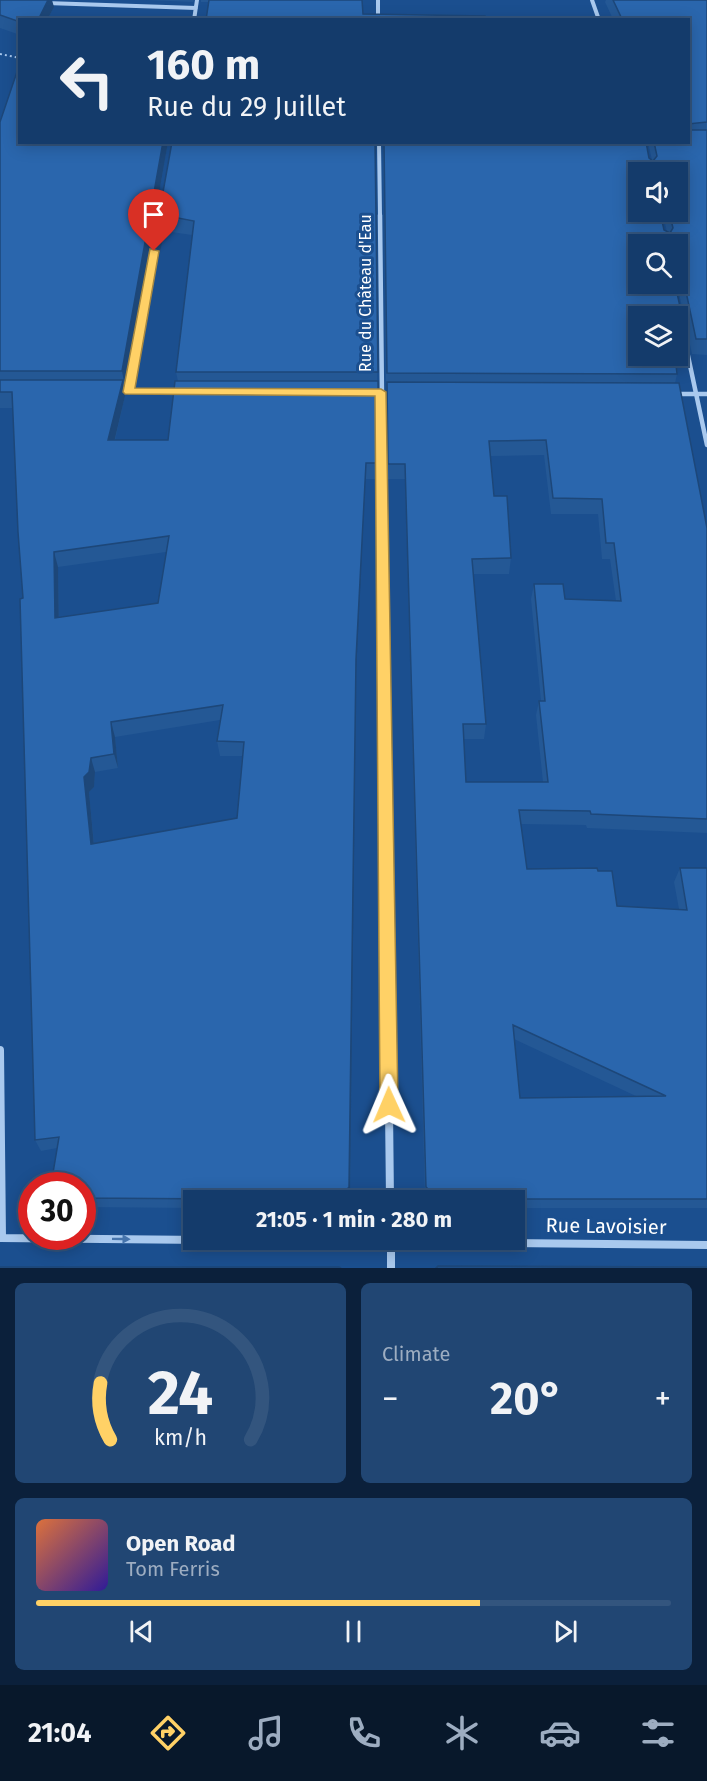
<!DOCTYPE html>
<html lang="en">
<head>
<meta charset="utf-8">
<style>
	body { margin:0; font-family:"Fira Sans",sans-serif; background:#214673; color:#f1f3f6; height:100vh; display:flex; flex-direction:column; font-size:22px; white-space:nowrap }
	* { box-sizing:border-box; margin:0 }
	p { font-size:20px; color:#9dadc1 }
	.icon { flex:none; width:33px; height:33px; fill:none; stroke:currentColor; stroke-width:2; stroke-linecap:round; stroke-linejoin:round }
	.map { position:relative; height:1268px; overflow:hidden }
	.drawer { display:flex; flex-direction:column; gap:15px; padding:15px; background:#0b203b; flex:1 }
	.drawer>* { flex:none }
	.guide { position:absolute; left:18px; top:18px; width:672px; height:126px; border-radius:0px; box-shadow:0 3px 15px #0003,0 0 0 2px #33557e; background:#143b6b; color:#f1f3f6; overflow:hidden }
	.buttons { position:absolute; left:628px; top:162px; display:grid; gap:12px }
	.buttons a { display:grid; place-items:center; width:60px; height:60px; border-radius:0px; background:#143b6b; box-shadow:0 3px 15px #0003,0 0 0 2px #33557e; font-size:30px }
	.speed { position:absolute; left:18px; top:1172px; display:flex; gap:12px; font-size:30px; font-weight:700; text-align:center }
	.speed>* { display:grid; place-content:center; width:78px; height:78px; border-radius:50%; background:#143b6b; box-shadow:0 3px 15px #0003,0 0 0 2px #33557e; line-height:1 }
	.speed .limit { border:9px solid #d22; background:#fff; color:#111 }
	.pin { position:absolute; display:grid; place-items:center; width:51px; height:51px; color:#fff; margin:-62px -26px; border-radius:50% 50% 50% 0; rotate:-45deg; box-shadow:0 0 6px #0007 }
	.pin .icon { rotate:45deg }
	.me { position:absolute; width:66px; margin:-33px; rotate:359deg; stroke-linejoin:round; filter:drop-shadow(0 0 4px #0008) }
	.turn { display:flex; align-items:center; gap:21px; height:126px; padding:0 30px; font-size:27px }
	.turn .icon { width:78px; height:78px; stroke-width:2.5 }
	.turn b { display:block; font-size:42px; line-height:51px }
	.big { font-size:45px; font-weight:700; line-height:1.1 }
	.drawer .widget { flex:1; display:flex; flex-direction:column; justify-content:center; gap:9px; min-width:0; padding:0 21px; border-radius:9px; background:#214673 }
	.drawer .dial { align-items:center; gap:0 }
	.dial svg { height:156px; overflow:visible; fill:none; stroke:#33557e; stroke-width:7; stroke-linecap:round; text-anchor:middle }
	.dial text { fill:#f1f3f6; stroke:none }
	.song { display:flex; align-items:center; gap:18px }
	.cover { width:72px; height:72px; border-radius:9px; background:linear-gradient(135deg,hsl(20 70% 55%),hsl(250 70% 35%)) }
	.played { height:6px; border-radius:3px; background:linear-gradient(90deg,#ffd166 70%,#33557e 70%) }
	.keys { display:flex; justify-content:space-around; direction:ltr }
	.heat { display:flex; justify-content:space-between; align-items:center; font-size:33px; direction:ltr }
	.drawer .tiles { flex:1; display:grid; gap:15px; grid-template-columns:1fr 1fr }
	.widget:last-child { grid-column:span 2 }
	.trip { position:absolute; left:183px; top:1190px; width:342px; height:60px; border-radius:0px; background:#143b6b; box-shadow:0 3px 15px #0003,0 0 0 2px #33557e; font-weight:700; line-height:60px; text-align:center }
	.tab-bar { display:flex; height:96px; justify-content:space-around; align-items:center; background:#08182b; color:#9dadc1 }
	.tab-bar .icon { width:42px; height:42px }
	.tab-bar .selected { color:#ffd166 }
	.tab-bar b { font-size:27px; color:#f1f3f6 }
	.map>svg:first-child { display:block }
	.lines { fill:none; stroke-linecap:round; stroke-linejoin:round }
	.path { stroke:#a9c9ee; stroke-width:2; stroke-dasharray:2 3; stroke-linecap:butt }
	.street-far3 { stroke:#a9c9ee; stroke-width:4 }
	.street-far2 { stroke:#a9c9ee; stroke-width:4.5 }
	.street-far1 { stroke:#a9c9ee; stroke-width:6 }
	.street { stroke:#a9c9ee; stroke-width:8 }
	.wall { fill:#245895; fill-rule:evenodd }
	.shaded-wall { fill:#1d4779 }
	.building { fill:#2a66ad; stroke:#1d4779; stroke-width:1.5; fill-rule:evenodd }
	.oneway { fill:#4674ac }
	.route { fill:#ffd166; stroke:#a68842; stroke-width:1.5 }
	.labels { text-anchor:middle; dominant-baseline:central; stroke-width:6; stroke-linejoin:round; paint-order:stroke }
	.street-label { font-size:16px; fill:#fff; stroke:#1b4f8f }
	.near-street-label { font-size:20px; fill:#fff; stroke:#1b4f8f }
</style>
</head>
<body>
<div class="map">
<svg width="707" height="1268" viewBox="0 0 707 1268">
	<rect width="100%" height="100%" fill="#1b4f8f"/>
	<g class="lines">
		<path class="path" d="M0,54l20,4"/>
		<path class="street-far3" d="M378,0v20
			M592,0l7,20
			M46,3l150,5
			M194,20l3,-20
			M379,142l1,74"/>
		<path class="street-far2" d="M380,215l3,274
			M684,337l23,108
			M117,391l64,1
			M129,392l22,-127
			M675,394h32"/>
		<path class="street-far1" d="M383,488l3,345"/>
		<path class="street" d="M386,832l4,368
			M0,1050l2,188
			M0,1238l707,7
			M391,1239v29"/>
	</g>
	<path class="wall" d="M0,0l54,7 -7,13h-27v15l-20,-7z
		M146,0h48l-1,2z
		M201,0h161l-156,20 3,-18h-8z
		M606,0h101v355l-15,-1 -15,-70 1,-40h-39v40h36l12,54 -4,16h-5v-38h-39v40h36l2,18 -2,9h4l28,145v305l-120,-5 -1,-3 -65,-1 6,45 70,-1 1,3h14l5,35 62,3 -5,-27 6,-14h27v340h-193v-8h-86l-3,-4 -20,-717h-18l-4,-337h263l3,16 3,2 -4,-18h40v-122h-178l103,-1 -8,-17zM639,172h39v40h-17l2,2 4,18 -3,-2 -4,-18h-21zM544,455l7,59h47l4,45h8l6,42 -51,-2 -2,-15h-29l-3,15 10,102h-2l-3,14 7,67h-77l-3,-43h21l2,-15 -13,-150h36l2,-16 -4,-62h-13l-4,-40zM514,1039l124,58 -118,1z
		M0,122l20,20h148l-43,245h-1l1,9 -10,44h53l10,-59 -2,-9 16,-137 -27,-4 -13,55 20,-144h203l3,337h-13l-9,195 -6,522 -4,4h-152v8l-112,-1v-22l-25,-37 -16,3 -6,-11 -12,-542 -10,-190h-13zM166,552l-8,51 -99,15 -1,-51zM220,720l-3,21 3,15h22l-5,62 -143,25 -5,-51 5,-5 1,-15 23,-4 -3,-31z"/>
	<path class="shaded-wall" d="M48,0h4l2,7 -7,13h-9z
		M163,142h5l-43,245 -3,-16z
		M163,215l2,16 -13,55 -3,-16z
		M123,380l2,16 -14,59 -3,-15z
		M366,463l-10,211 -6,522 -4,4h-8l18,-541z
		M54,552l4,15 1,66 -4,-15z
		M111,722l4,15 3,31 -4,-14z
		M91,758l4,14 -1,15 -5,5 6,65 -4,-13 -7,-67z"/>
	<path class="building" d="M0,0h48l-10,20h-18v2l-20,-7z
		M209,0h153l1,14 122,2 1,4h-280z
		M613,0h94v122l-19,2v-104h-178l112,-1z
		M20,63v79h143l-41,229h-122v-249z
		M688,128l3,2h16v209h-11l-15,-71 -3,-2v-22h-39v40h36l12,54h-9v-22h-39v40h36l2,18 -290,-1 -3,-231h262l3,16 4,3 4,-5 -3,-14h34zM639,172h39v40h-9l4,16 -3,5 -6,-3 -4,-18h-21z
		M172,142h203l3,230h-202l18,-151 -31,-6 -14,55z
		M0,380h123l-15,60h60l7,-59h203l1,82h-13l-10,196 -7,528 -11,13 -256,-2v-13h-31l8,-48 -24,3 -15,-541 3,-1 -5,-66 -6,-140h-12zM169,536l-11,67 -103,15 -1,-66zM223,705l-6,36 27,1 -7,76 -146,26 -7,-67 5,-5 2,-14 23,-4 -3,-32z
		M387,382l292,1 28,145v291l-116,-5 -1,-3 -71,-1 8,59 70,-1 1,3h14l5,35 70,4 -7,-42h27v331h-268l-13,-12 -21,-723h-17zM546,440l7,58 49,1 4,44h8l7,58 -56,-2 -2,-15h-29l11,117h-6l9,81h-82l-3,-58h23l-14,-165 39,-1 -4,-62h-13l-5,-55zM513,1025l153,71 -146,2z
		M438,1266l269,1v1h-271z
		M0,1267h339l2,1h-341z"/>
	<defs><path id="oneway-solid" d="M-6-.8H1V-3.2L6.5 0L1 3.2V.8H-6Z" transform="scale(1.5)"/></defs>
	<use class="oneway" href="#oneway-solid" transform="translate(121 1239) rotate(1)"/>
	<path class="route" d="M150,249l9,2 -24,137 246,1 5,3 12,713 -2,6 -7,3 -6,-3 -3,-6 -5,-709 -250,-2 -2,-2z"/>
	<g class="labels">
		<g class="street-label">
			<text transform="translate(365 293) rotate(-90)">Rue du Château d'Eau</text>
		</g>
		<g class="near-street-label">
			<text transform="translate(606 1226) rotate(1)">Rue Lavoisier</text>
		</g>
	</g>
</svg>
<div class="buttons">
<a><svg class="icon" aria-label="sound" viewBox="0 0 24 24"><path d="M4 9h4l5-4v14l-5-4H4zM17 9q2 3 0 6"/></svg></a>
<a><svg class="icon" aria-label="search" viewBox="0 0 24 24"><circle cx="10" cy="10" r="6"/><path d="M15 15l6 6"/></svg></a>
<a><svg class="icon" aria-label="layers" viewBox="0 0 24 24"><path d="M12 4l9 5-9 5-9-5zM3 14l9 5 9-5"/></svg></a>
</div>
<div class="speed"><div class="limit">30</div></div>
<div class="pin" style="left:154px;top:251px;background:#d93025"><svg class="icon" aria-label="arrive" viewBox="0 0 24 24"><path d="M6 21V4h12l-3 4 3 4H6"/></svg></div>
<svg class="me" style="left:389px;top:1105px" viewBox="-20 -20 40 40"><path d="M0-17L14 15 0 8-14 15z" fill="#ffd166" stroke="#fff" stroke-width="4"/></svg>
<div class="trip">21:05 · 1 min · 280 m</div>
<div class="guide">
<div class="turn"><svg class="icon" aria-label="left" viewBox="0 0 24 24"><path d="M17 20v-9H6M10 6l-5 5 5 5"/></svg><div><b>160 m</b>Rue du 29 Juillet</div></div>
</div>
</div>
<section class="drawer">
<div class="tiles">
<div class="widget dial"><svg viewBox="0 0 100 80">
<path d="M14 69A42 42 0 1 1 86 69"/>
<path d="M14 69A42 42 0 0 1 9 40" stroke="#ffd166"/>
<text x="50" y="56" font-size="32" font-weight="700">24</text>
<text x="50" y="72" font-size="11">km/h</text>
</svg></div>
<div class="widget"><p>Climate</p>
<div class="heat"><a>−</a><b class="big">20°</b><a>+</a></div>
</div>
<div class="widget">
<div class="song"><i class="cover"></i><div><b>Open Road</b><p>Tom Ferris</p></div></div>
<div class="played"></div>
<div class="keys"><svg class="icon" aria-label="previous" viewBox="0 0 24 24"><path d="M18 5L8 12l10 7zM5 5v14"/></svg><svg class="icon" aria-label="pause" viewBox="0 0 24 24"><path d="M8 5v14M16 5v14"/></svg><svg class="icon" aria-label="next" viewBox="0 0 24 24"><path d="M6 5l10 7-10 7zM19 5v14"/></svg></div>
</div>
</div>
</section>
<nav class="tab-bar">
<b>21:04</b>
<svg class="icon selected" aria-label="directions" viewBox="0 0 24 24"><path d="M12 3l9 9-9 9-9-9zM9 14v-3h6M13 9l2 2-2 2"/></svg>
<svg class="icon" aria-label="music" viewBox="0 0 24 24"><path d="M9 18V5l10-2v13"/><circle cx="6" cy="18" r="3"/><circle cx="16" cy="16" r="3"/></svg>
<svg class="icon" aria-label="phone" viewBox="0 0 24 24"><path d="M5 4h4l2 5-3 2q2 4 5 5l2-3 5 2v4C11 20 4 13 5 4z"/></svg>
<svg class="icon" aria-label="climate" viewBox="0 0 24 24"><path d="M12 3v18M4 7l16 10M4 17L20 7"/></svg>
<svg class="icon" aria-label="car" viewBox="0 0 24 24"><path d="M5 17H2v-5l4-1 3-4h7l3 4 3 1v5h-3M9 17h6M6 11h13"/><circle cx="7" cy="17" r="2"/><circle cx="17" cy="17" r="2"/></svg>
<svg class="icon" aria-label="filters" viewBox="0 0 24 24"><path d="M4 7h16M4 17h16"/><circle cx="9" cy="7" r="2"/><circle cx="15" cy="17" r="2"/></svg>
</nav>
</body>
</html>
